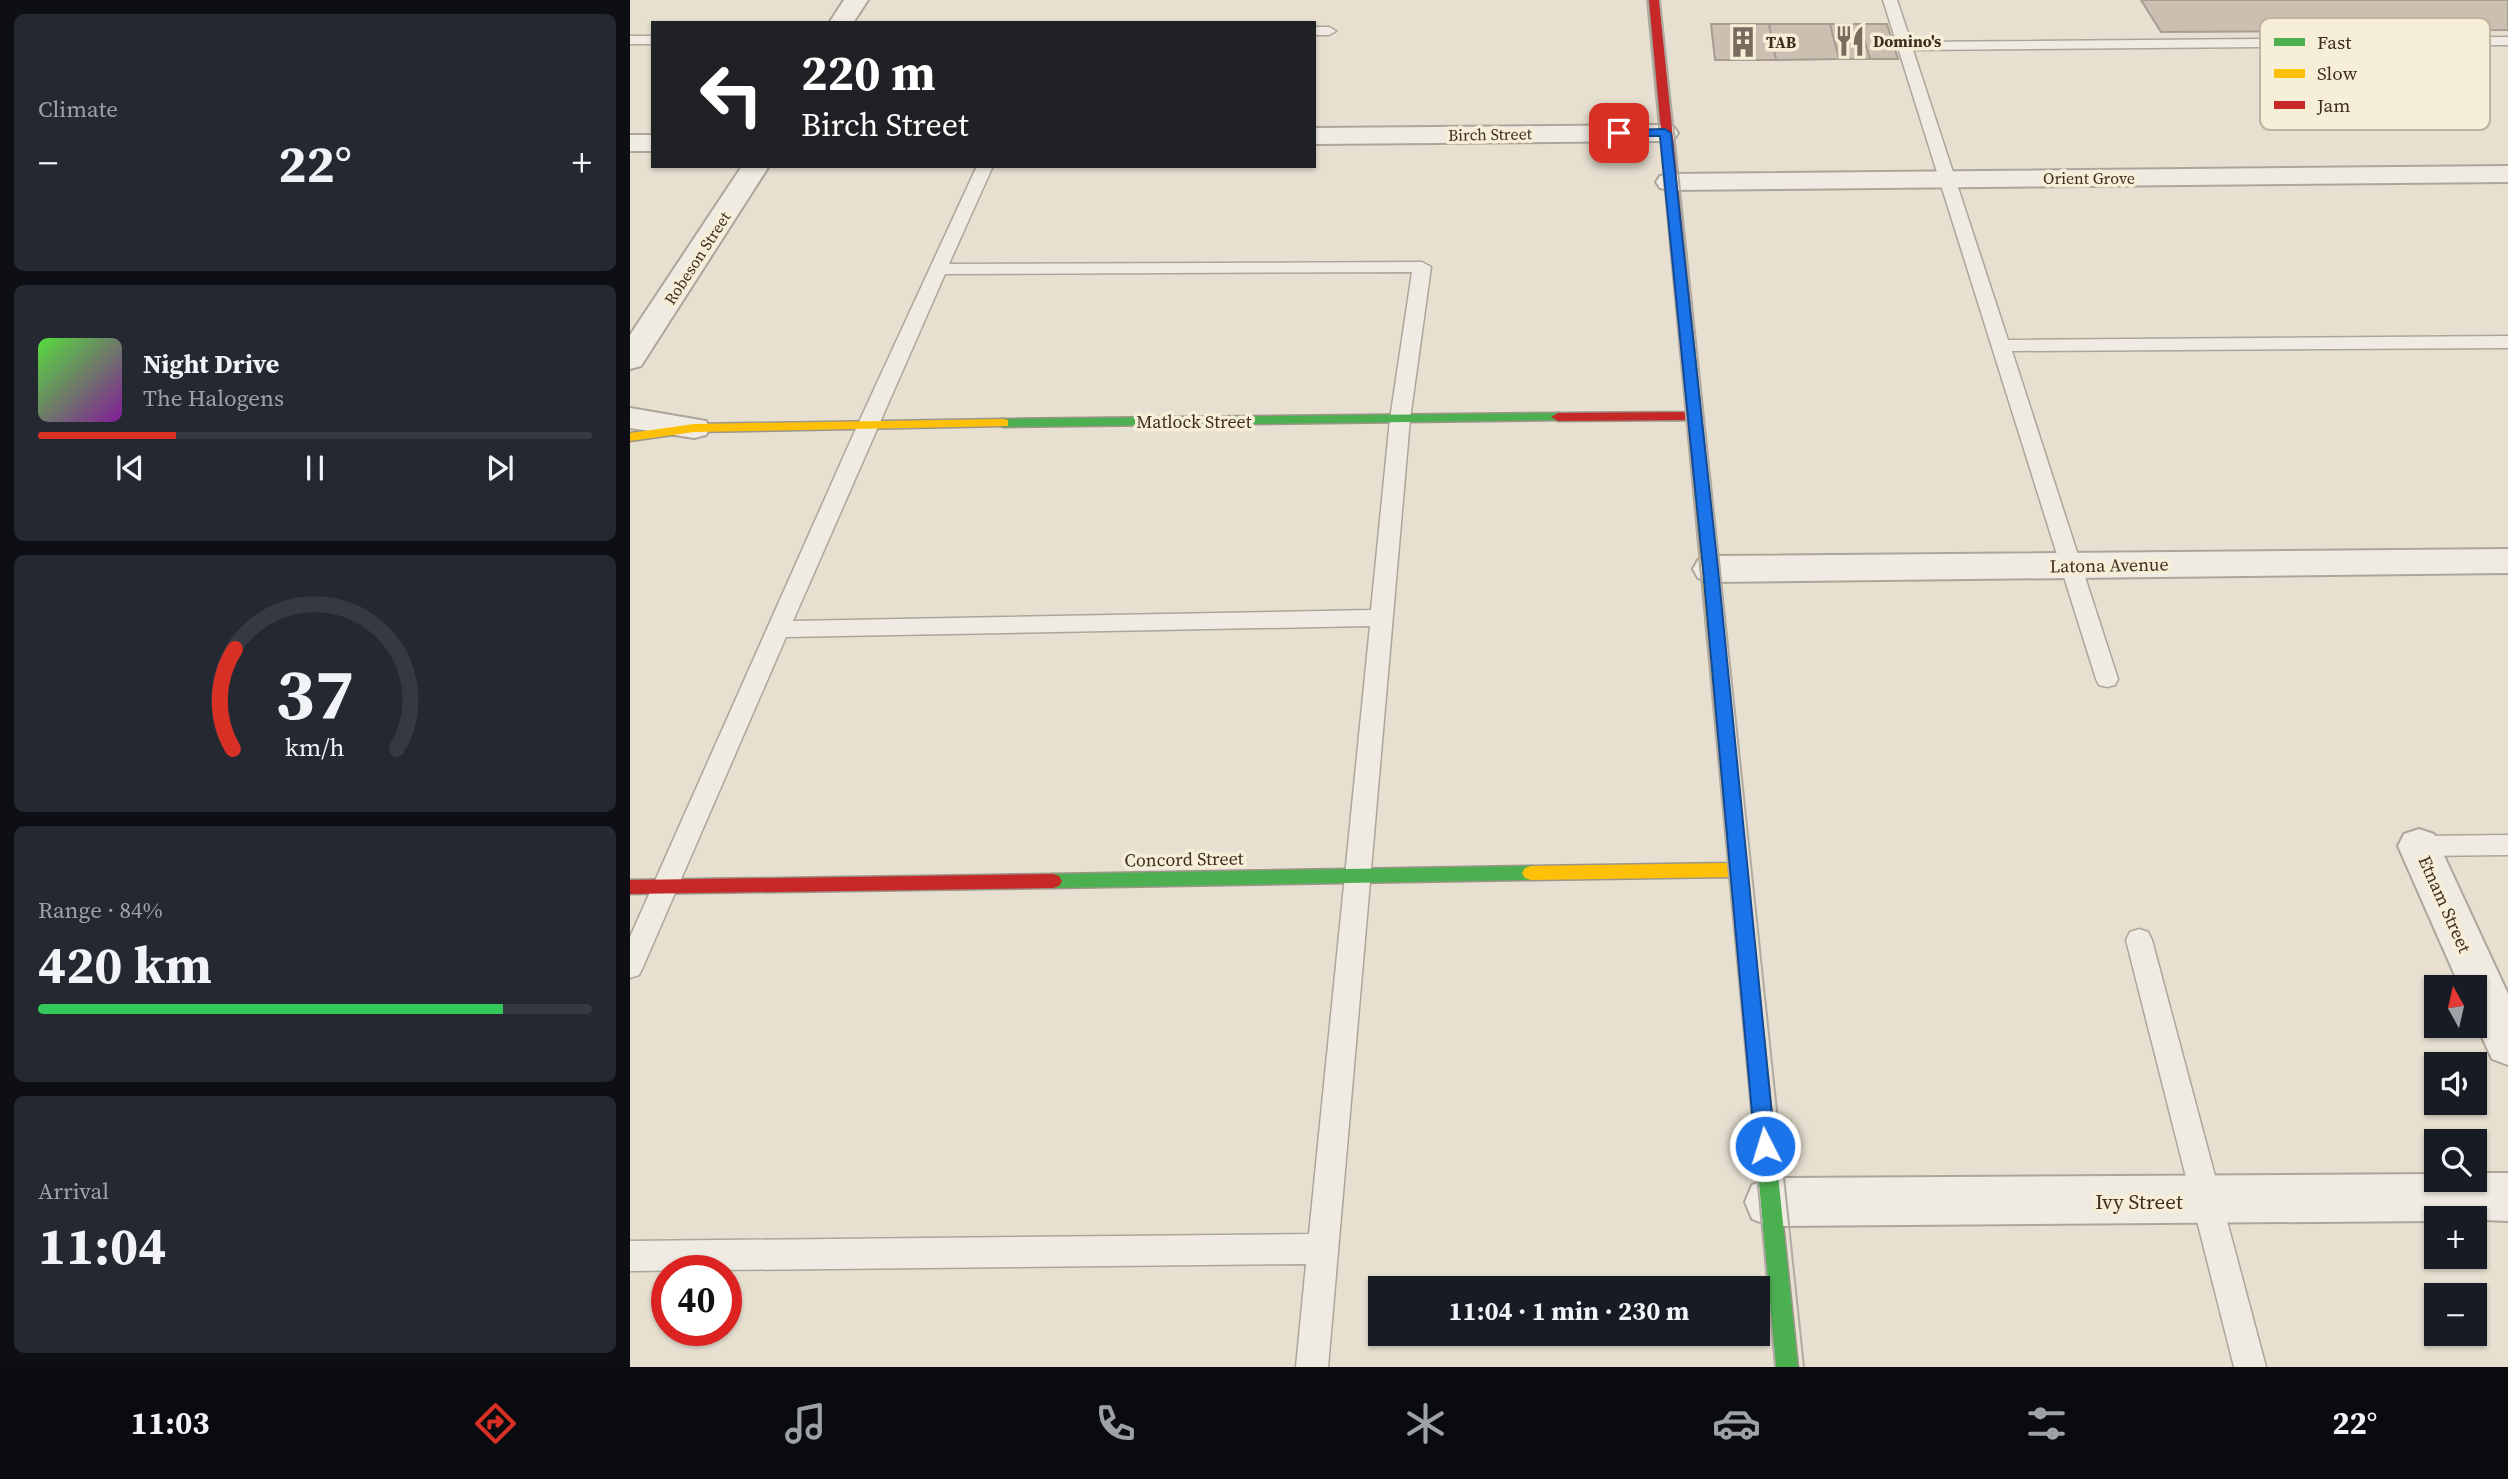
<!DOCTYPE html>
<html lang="en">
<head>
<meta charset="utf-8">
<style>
	body { margin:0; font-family:"Source Serif 4",serif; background:#242831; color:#f1f3f6; height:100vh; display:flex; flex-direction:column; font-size:26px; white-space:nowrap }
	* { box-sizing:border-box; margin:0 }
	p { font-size:23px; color:#9ea1a6 }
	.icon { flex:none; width:38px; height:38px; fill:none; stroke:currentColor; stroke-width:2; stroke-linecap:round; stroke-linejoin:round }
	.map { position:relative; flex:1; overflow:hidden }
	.side { display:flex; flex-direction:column; gap:14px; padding:14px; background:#0d0f14; width:630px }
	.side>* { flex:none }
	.guide { position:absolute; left:21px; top:21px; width:665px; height:147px; border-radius:0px; box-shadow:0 2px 5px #0004; background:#202124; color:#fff; overflow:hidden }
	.needle { width:46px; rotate:352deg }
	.controls { position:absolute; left:1794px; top:975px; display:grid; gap:14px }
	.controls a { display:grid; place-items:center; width:63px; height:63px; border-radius:0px; background:#171b24; box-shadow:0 2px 5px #0004; font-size:35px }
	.speed { position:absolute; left:21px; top:1255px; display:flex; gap:14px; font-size:35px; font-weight:700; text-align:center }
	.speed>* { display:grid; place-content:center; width:91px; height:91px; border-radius:50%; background:#171b24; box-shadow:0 2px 5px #0004; line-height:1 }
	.speed .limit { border:10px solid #d22; background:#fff; color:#111 }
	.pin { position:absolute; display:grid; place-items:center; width:60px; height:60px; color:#fff; margin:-30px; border-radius:14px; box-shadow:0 4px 10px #0006 }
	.me { position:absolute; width:77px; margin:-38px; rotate:355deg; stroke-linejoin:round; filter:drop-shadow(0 0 5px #0008) }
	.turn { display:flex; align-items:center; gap:24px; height:147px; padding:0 35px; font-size:32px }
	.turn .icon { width:91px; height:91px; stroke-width:2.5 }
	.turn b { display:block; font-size:49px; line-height:60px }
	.big { font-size:52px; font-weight:700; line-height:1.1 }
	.side .tile { flex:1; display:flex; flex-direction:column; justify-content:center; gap:10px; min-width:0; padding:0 24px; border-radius:10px; background:#242831 }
	.side .dial { align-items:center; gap:0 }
	.dial svg { height:182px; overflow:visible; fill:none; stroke:#363941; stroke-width:7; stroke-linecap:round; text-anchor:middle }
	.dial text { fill:#f1f3f6; stroke:none }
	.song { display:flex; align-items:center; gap:21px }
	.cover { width:84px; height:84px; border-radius:10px; background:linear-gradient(135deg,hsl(110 70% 55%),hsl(290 70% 35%)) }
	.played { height:7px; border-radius:4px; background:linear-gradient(90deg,#d93025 25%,#363941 25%) }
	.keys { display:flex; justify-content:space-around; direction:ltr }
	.heat { display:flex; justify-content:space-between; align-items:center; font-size:38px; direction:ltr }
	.charge { height:10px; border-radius:5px; background:linear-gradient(90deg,#34c759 84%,#363941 0) }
	.trip { position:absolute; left:738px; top:1276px; width:402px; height:70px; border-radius:0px; background:#171b24; box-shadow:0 2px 5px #0004; font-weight:700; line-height:70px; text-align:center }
	.menu { display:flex; height:112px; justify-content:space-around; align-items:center; background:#090b0e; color:#9ea1a6 }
	.menu .icon { width:49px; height:49px }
	.menu .selected { color:#d93025 }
	.menu b { font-size:32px; color:#f1f3f6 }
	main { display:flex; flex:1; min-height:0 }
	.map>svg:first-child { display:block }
	.building { fill:#cbbfb2; stroke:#a89c90; stroke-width:2 }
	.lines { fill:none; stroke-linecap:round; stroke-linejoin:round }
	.lane-casing { stroke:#ada599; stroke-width:3 }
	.street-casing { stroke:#ada599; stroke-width:4 }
	.fast-casing { stroke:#9c958a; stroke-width:3 }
	.slow-casing { stroke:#9c958a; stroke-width:3 }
	.jam-casing { stroke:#9c958a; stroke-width:3 }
	.lane { fill:#efebe3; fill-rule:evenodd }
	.street { fill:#efebe3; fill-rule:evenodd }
	.fast { fill:#4caf50; fill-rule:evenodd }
	.slow { fill:#ffc107; fill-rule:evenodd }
	.jam { fill:#c62828; fill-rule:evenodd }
	.tram { stroke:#afaaa2; stroke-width:2 }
	.route { fill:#1a73e8; stroke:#114b97; stroke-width:2 }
	.labels { text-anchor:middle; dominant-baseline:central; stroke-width:7; stroke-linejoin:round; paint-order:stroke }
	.far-poi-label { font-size:16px; font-weight:bold; fill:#3d2e20; stroke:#f7eed8; text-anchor:start }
	.far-street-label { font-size:16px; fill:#3d2e20; stroke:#f7eed8 }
	.street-label { font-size:18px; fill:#3d2e20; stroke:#f7eed8 }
	.near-street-label { font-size:21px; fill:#3d2e20; stroke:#f7eed8 }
	.key { fill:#f7eed8; stroke:#bfb4a1; stroke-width:2 }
	.key-label { font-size:19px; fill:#3d2e20 }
</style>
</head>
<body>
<main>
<section class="side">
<div class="tile"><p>Climate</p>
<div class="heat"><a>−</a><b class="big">22°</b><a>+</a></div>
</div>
<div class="tile">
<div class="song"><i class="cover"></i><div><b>Night Drive</b><p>The Halogens</p></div></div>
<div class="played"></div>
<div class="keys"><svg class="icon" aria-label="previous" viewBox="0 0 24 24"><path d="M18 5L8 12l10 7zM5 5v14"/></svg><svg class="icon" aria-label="pause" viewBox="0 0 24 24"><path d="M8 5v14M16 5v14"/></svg><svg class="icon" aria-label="next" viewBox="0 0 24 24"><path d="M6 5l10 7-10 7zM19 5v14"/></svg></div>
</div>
<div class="tile dial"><svg viewBox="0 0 100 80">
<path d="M14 69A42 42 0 1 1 86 69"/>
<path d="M14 69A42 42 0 0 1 15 25" stroke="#d93025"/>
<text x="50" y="56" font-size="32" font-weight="700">37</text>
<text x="50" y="72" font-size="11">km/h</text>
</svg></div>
<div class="tile"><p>Range · 84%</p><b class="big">420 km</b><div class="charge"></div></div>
<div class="tile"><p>Arrival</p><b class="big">11:04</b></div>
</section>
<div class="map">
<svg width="1878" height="1367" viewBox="0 0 1878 1367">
	<rect width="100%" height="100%" fill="#e7e0d1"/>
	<path class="building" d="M1511,0h367v30l-347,2z
		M1081,24h58l7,36h-61z
		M1139,24h61l9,35 -63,1z
		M1200,24h30l10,35h-31z
		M1230,24h27l11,35h-28z"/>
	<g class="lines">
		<defs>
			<path id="lane" d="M1253,0h14l14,42 597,-5v8l-595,5 95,290 500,-4v12l-496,3 106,328 -3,6 -8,2 -8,-2 -3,-6z
				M684,27h15l7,4 -7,4h-15z
				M0,36h23v8h-23z
				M347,166h16l-44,98 473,-2 9,5 -21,152 -82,948h-32l10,-103 -676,7v-30l679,-7 61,-608 -584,11 -143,330 -4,8 -9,3v-41l228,-513zM782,272l-22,147 -19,191 -578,11 152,-347z
				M1878,835v20l-89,1 -9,-3 -3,-7 3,-7 9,-3z
				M1509,929l9,3 4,8 114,427h-32l-108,-427 4,-8z"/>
			<path id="street" d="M214,0h24l-15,23h-24z
				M1035,125l9,2 4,6 -4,6 -9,2 -351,3v-16z
				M0,135h23v16h-23z
				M112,166h27l-128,200 -11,3v-34z
				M1878,166v16l-838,8 -10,-2 -4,-6 4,-6 10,-2z
				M0,408l76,13 4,7 -4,7 -12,3 -64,-10z
				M1878,549v24l-797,9 -13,-4 -5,-9 5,-9 13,-4z
				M1789,829l15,5 74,160v71l-16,-6 -18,-39v-33h-14l-62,-141 6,-12z
				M1844,1173h34v48l-72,-3v3l-666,5 -18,-7 -7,-17 7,-17 18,-7 666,-4v6h38z"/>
			<path id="fast" d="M928,413l5,1v6l-560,7 -7,-4 7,-4z
				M901,866l6,2 3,5 -3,5 -6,2 -478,8 -6,-2 -3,-5 3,-5 6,-2z
				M1123,1014l7,2 2,6 36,345h-22l-32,-345 2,-6z"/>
			<path id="slow" d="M373,419l5,1v6l-314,6 -64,9v-8l64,-9z
				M1070,471l7,5 55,546 -2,6 -7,2 -7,-2 -2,-6 -14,-145 -199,3 -6,-2 -3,-5 3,-5 6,-2 198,-3 -36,-387z"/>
			<path id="jam" d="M1019,0h10l48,476 -7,5 -7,-5 -5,-56 -130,1 -7,-4 7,-4 129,-1z
				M423,874l6,2 3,5 -3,5 -6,2 -423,6v-14z"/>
		</defs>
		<use href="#lane" class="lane-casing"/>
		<use href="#street" class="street-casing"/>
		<use href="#fast" class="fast-casing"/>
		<use href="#slow" class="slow-casing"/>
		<use href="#jam" class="jam-casing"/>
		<use href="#lane" class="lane"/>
		<use href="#street" class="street"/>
		<use href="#fast" class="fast"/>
		<use href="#slow" class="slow"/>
		<use href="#jam" class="jam"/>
		<path class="tram" d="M1017,0l128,1367
			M1030,0l144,1367"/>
	</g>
	<path class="route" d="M1035,129l6,4 47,436 57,577 -3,7 -7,3 -7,-3 -3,-7 -52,-577 -43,-433h-41l-6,-3 6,-3z"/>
	<defs>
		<symbol id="restaurant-bare" viewBox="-9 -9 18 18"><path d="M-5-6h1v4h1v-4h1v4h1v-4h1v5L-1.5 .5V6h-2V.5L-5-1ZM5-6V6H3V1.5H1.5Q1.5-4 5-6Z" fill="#786c5e" stroke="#f7eed8" stroke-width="2.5" paint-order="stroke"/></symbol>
		<symbol id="building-bare" viewBox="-9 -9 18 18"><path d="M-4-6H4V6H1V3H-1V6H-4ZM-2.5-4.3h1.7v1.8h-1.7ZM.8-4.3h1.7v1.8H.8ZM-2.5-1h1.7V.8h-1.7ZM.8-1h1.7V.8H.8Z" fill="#786c5e" stroke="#f7eed8" stroke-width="2.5" paint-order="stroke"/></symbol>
	</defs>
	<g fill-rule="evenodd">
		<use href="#restaurant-bare" x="1198" y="19" width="44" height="44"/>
		<use href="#building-bare" x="1091" y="20" width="44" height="44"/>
	</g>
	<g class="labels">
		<g class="far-poi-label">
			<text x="1243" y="41">Domino's</text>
			<text x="1136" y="42">TAB</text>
		</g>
		<g class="far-street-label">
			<text transform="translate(860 134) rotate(-1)">Birch Street</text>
			<text x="1459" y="178">Orient Grove</text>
			<text transform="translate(67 258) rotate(-57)">Robeson Street</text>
		</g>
		<g class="street-label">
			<text x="564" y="421">Matlock Street</text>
			<text transform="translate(1479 565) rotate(-1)">Latona Avenue</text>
			<text transform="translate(554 859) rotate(-1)">Concord Street</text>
			<text transform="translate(1815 904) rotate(66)">Etnam Street</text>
		</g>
		<g class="near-street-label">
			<text x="1509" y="1201">Ivy Street</text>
		</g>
	</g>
	<rect x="1630" y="18" width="230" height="112" rx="10" class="key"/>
	<rect x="1644" y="38" width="31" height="8" fill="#4caf50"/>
	<rect x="1644" y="69" width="31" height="9" fill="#ffc107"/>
	<rect x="1644" y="101" width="31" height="8" fill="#c62828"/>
	<g class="key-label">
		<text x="1687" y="49">Fast</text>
		<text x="1687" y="80">Slow</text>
		<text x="1687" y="112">Jam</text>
	</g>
</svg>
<div class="controls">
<a><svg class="needle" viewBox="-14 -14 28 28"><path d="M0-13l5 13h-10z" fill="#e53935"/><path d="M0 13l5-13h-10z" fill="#9ea1a6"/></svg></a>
<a><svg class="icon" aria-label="sound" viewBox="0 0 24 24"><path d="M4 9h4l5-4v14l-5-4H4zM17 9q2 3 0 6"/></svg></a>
<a><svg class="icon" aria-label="search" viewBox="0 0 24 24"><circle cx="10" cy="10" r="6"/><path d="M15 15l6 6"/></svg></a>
<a>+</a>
<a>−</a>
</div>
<div class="speed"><div class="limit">40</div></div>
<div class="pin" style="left:989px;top:133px;background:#d93025"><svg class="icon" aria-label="arrive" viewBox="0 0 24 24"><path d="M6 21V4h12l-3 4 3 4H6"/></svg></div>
<svg class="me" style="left:1135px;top:1146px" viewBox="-20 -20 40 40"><circle r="17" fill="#1a73e8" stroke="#fff" stroke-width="3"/><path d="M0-11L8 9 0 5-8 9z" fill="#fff"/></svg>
<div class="trip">11:04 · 1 min · 230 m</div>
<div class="guide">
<div class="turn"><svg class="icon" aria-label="left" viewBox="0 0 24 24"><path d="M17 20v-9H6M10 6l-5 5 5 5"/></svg><div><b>220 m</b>Birch Street</div></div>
</div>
</div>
</main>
<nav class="menu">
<b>11:03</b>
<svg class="icon selected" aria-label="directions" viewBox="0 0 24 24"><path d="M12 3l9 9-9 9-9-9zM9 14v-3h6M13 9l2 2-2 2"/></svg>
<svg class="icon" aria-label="music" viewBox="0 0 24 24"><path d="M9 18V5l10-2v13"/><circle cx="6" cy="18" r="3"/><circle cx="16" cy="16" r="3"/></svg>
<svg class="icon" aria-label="phone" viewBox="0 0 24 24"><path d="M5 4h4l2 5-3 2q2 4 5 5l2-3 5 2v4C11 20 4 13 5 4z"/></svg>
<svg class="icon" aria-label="climate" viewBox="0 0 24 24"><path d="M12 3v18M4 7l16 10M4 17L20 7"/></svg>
<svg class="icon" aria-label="car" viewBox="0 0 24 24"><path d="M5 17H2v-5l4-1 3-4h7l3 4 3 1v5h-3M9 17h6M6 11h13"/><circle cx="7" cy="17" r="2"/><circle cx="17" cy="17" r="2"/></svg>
<svg class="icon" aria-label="filters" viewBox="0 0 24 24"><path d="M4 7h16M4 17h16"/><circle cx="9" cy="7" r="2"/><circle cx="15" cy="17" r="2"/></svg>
<b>22°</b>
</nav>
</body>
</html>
